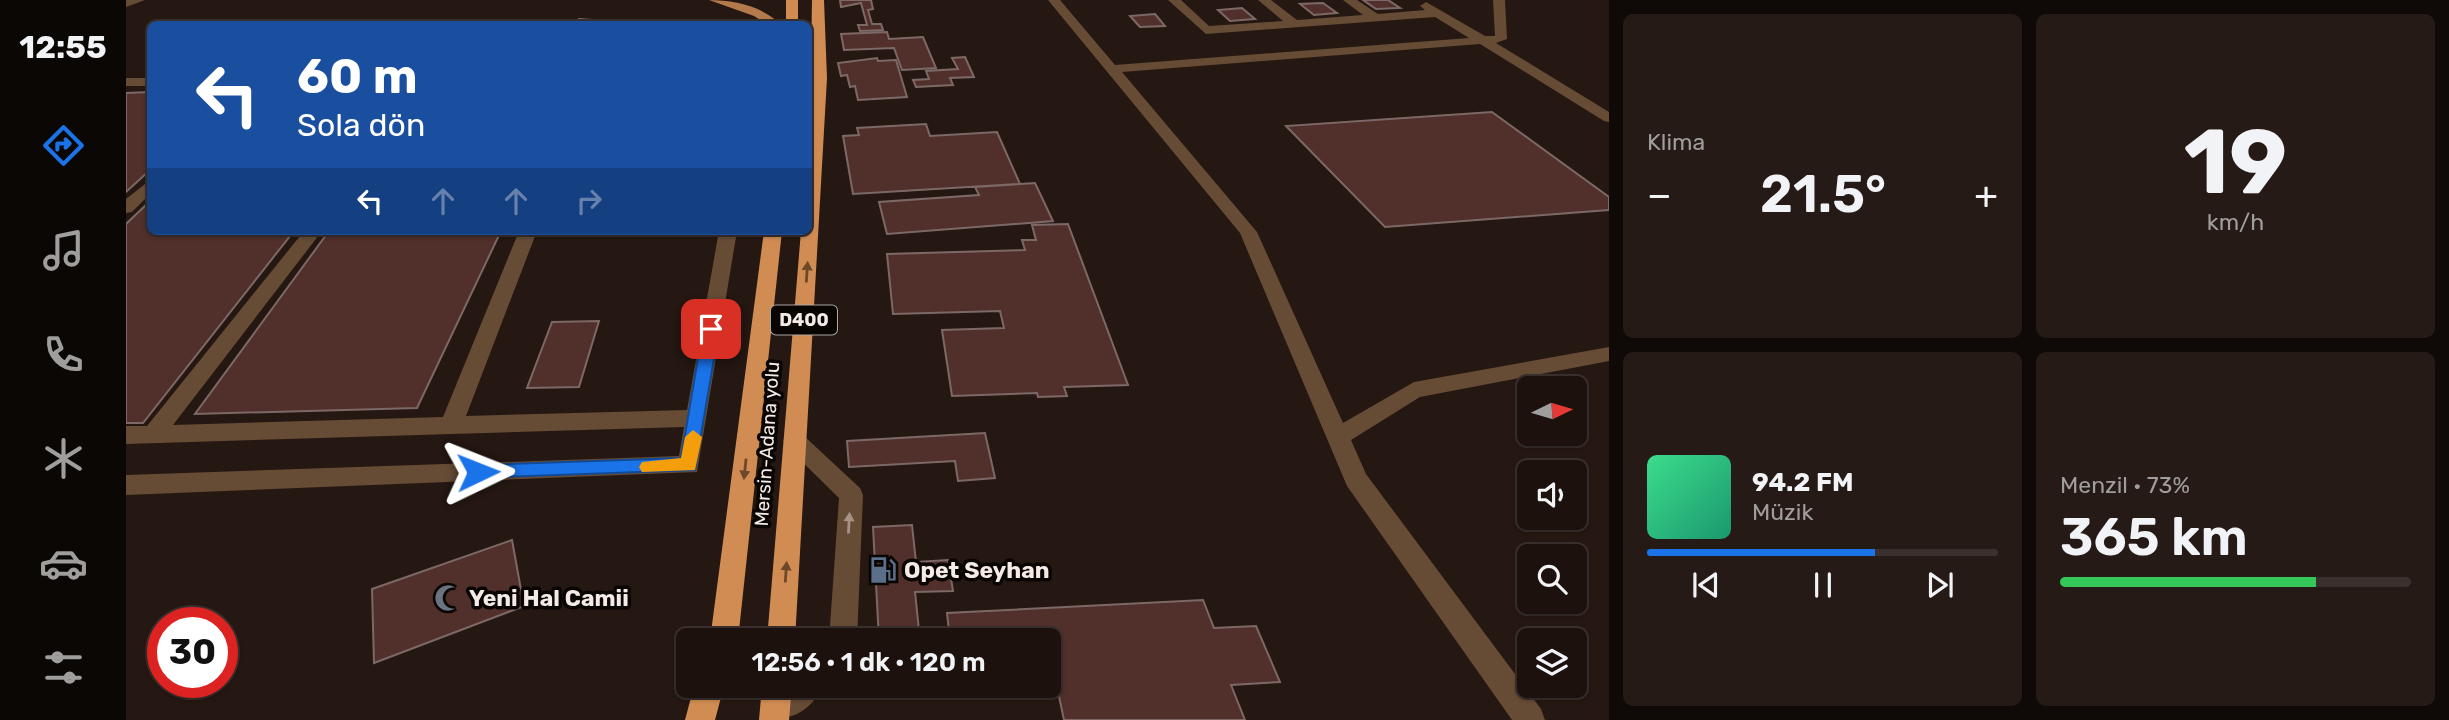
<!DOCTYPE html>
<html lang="tr">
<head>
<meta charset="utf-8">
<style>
	body { margin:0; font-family:Rubik,sans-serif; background:#251a16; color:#f1f3f6; height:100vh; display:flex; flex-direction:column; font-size:26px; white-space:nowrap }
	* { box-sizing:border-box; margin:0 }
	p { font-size:23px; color:#a09d9d }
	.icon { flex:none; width:38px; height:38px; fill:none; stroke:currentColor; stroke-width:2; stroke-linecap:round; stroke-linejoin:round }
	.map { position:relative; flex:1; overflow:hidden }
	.details { display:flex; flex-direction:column; gap:14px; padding:14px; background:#0f0907; width:840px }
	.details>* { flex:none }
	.guide { position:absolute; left:21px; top:21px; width:665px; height:214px; border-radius:10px; box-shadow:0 2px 5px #0004,0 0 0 2px #3a312e; background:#1a4fa0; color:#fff; overflow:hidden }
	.needle { width:46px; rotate:85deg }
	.fabs { position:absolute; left:1391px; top:376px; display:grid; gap:14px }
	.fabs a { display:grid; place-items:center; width:70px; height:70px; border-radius:10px; background:#1c110d; box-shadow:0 2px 5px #0004,0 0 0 2px #3a312e; font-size:35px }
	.speed { position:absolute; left:21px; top:607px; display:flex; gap:14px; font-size:35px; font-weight:700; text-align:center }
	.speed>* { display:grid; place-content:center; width:91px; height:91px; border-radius:50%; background:#1c110d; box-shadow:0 2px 5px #0004,0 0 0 2px #3a312e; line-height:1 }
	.speed .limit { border:10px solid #d22; background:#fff; color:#111 }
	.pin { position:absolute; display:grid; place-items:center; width:60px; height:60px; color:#fff; margin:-30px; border-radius:14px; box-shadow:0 4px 10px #0006 }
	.me { position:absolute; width:77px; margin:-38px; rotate:88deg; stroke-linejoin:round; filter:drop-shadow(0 0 5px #0008) }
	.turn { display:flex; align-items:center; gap:24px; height:147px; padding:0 35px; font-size:32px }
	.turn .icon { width:91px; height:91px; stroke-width:2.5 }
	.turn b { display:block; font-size:49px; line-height:60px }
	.lanes { display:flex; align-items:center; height:66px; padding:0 35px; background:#0003; justify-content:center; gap:35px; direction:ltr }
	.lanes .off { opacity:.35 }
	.big { font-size:52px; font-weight:600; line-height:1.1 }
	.details .card { flex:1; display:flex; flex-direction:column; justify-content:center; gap:10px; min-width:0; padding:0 24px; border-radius:10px; background:#251a16 }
	.details .dial { align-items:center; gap:0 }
	.dial b { font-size:91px; line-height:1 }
	.song { display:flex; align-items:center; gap:21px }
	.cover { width:84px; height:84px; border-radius:10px; background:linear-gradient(135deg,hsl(150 70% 55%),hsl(160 70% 35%)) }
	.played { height:7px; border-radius:4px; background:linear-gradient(90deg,#1a73e8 65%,#3a312e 65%) }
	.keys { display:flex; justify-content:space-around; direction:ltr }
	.heat { display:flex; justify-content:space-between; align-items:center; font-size:38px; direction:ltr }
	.charge { height:10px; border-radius:5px; background:linear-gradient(90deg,#34c759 73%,#3a312e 0) }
	.details .tiles { flex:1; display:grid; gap:14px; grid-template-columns:repeat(2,1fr) }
	.trip { position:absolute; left:550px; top:628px; width:385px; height:70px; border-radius:10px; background:#1c110d; box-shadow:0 2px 5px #0004,0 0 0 2px #3a312e; font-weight:600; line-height:70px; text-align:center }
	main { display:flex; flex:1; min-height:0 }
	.menu { display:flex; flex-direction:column; width:126px; justify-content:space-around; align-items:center; background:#0b0705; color:#a09d9d }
	.menu .icon { width:49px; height:49px }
	.menu .selected { color:#1a73e8 }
	.menu b { font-size:32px; color:#f1f3f6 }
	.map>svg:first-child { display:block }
	.building { fill:#512f2a; stroke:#7c6967; stroke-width:2 }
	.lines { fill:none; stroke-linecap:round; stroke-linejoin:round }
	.minor { fill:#664b35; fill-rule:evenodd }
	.major { fill:#b37a4b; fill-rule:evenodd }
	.highway { fill:#d18c53; fill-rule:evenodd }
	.oneway { fill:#6d482b }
	.oneway2 { fill:#a69385 }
	.route { fill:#1a73e8; stroke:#114b97; stroke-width:2 }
	.slow { fill:#f59e0b }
	.labels { text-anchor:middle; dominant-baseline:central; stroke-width:7; stroke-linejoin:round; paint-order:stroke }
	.shield { fill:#090503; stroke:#aea6a2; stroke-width:2 }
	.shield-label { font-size:18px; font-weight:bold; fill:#f5ebe6 }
	.street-label { font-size:19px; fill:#f5ebe6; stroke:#090503 }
	.near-poi-label { font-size:23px; font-weight:bold; fill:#f5ebe6; stroke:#090503; text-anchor:start }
</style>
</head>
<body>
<main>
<nav class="menu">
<b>12:55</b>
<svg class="icon selected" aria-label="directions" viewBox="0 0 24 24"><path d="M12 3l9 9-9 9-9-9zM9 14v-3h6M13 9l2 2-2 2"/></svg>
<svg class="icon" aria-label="music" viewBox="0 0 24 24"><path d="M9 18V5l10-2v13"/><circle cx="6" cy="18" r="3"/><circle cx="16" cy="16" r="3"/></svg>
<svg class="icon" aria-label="phone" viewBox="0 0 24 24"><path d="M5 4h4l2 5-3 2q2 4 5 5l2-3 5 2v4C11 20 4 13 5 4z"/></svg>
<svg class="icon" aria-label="climate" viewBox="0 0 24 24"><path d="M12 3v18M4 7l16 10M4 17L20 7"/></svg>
<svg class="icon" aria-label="car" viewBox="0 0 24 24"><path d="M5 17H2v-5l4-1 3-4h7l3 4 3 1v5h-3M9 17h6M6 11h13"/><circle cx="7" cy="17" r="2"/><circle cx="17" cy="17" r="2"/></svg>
<svg class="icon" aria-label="filters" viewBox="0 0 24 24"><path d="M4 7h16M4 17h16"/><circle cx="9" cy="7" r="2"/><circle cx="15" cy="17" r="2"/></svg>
</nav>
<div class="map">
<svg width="1483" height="720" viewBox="0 0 1483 720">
	<rect width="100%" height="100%" fill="#251711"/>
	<path class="building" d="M714,0h31l2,9 -5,1 4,14h9l2,6 -23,1 -2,-6h9l-6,-22 -20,4z
		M1237,0h25l12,8 -24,1z
		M1197,3l14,10 -23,2 -14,-11z
		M1116,8l13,11 -25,2 -12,-11z
		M1029,14l10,12 -25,1 -10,-11z
		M453,19l68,5h-74z
		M79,22l131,1 -135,1z
		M761,32l2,7 34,-2 13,31 -34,2 -8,-22 -50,2 -3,-16z
		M839,57l9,20 -24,1 3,7 -37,2 -3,-7 16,-1 -3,-8 32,-2 -6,-11z
		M751,58l1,3 18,-1 11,37 -49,3 -3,-14 -5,1 -3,-12 -6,1 -3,-13z
		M24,92v78l-24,22v-99z
		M1366,112l117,85v13l-224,17 -99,-101z
		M800,124l4,12 67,-4 23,52 -167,10 -10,-58 16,-1 -2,-7z
		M909,183l18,38 -166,13 -8,-32 100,-7 -4,-8z
		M24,201v30h144l-151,192h-17v-199z
		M942,224l60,161 -64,2 3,9 -29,1 -1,-4 -85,3 -10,-66 62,-2 -4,-17 -107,3 -6,-60 138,-4 -3,-10h14l-4,-15z
		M203,231h172l-84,177 -222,6z
		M473,321l-20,66 -52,1 25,-66z
		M859,433l10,45 -37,3 -3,-20 -106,6 -2,-26z
		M786,525l4,37 32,-2 5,31 -38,1 5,48h-41l-6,-113z
		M386,540l12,66 -150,57 -2,-74z
		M1077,600l11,28 42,-2 24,56 -49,3 14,35h-181l-8,-38 -8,1v-43h-98l-3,-27z"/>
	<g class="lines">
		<path class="minor" d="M0,0h19l-19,7z
			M922,0h12l55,65 354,-27 -34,-21 -229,17 -38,-34h13l28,26 74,-5 -25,-21h13l26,20 66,-5 -20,-15h14l21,14 47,-4 -5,-4 6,-4 59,34h10l-2,-36h12l2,39 -11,4 113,69v10l-5,-1 -124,-77 -358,28 135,160 86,191 71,-41 195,-35v14l-189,36 -69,43 15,34 175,235 4,11h-33l-165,-234 -107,-253z
			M0,78h24v8h-24z
			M24,180v14l-18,18 -6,1v-14z
			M178,231h18l-149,194 270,-8 76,-186h18l-71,185 221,-6 32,-179h18l-40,241 -571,23v-20l553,-19 5,-29 -558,17v-18h21z
			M669,432l8,3 57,53 3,7 -6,145h-28l10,-142 -52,-51 -4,-6 4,-6z
			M658,686h38c-11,27 -32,34 -59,34l-3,-8 4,-11z"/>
		<path class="major" d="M583,0c25,0 53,6 71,24h-13l-13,-8z"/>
		<path class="highway" d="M660,0h12v24h-12z
			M686,0h12l3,78 -32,562h-28l34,-409h7z
			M638,231h18l-44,409h-28z
			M568,686h30l-9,34h-30z
			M636,686h30l-3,34h-30z"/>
	</g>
	<defs><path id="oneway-solid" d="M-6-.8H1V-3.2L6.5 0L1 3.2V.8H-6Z" transform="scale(1.75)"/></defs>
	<g class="oneway">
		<use href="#oneway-solid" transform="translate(681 272) rotate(-86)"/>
		<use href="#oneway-solid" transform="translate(619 469) rotate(96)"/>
		<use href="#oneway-solid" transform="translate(660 572) rotate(-86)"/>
	</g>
	<use class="oneway2" href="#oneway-solid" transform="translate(723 523) rotate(-87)"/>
	<path class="route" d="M585,324l8,5 -24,141 -223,8 -3,-6 3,-5 6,-2 203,-7 22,-129z"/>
	<path class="slow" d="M567,430l9,7 -7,33 -53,2 -3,-5 3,-5 39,-4 4,-21z"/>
	<defs>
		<symbol id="fuel-bare" viewBox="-9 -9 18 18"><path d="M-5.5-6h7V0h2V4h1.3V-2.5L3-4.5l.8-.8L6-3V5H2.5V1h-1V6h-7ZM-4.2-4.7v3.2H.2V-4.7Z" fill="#5c6f8a" stroke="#090503" stroke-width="2.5" paint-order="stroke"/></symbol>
		<symbol id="mosque-bare" viewBox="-9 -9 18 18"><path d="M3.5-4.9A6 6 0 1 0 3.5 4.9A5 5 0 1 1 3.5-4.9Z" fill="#6b7280" stroke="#090503" stroke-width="2.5" paint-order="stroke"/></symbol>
	</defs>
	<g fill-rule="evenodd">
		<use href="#fuel-bare" x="738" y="551" width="38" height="38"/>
		<use href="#mosque-bare" x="303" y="579" width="38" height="38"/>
	</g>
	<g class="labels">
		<rect class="shield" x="645" y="305.5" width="66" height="29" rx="5"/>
		<g class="shield-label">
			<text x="678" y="320">D400</text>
		</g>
		<g class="street-label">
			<text transform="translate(641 444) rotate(-86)">Mersin-Adana yolu</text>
		</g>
		<g class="near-poi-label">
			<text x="778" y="570">Opet Seyhan</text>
			<text x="343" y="598">Yeni Hal Camii</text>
		</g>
	</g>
</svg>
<div class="fabs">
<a><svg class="needle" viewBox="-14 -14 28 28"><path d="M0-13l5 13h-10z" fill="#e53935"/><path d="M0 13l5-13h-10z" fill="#a09d9d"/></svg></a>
<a><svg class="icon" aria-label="sound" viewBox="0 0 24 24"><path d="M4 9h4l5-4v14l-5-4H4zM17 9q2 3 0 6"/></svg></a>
<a><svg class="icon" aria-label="search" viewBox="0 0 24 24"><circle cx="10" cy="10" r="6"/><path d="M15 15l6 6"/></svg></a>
<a><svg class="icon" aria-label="layers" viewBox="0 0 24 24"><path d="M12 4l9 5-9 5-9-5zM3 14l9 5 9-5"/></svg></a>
</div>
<div class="speed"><div class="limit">30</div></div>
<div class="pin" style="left:585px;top:329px;background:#d93025"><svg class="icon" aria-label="arrive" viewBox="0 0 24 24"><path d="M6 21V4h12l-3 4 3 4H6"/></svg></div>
<svg class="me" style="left:352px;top:472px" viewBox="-20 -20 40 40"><path d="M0-17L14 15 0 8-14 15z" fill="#1a73e8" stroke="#fff" stroke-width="4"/></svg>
<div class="trip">12:56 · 1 dk · 120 m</div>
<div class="guide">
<div class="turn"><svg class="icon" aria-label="left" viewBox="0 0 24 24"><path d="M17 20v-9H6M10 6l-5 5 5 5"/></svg><div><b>60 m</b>Sola dön</div></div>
<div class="lanes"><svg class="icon" aria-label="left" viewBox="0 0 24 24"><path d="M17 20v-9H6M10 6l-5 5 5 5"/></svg><svg class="icon off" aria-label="ahead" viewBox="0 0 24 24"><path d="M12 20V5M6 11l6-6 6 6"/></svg><svg class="icon off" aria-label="ahead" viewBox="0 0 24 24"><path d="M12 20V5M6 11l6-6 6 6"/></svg><svg class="icon off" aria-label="right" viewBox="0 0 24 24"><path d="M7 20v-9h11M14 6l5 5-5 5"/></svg></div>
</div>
</div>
<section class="details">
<div class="tiles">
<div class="card"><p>Klima</p>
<div class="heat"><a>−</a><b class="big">21.5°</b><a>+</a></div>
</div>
<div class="card dial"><b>19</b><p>km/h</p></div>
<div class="card">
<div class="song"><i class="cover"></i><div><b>94.2 FM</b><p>Müzik</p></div></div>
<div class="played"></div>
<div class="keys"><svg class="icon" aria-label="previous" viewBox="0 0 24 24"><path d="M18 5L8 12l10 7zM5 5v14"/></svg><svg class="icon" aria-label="pause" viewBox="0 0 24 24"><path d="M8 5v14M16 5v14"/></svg><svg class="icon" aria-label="next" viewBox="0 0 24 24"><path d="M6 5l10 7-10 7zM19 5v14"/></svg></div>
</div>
<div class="card"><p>Menzil · 73%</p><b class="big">365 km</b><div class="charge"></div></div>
</div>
</section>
</main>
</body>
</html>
